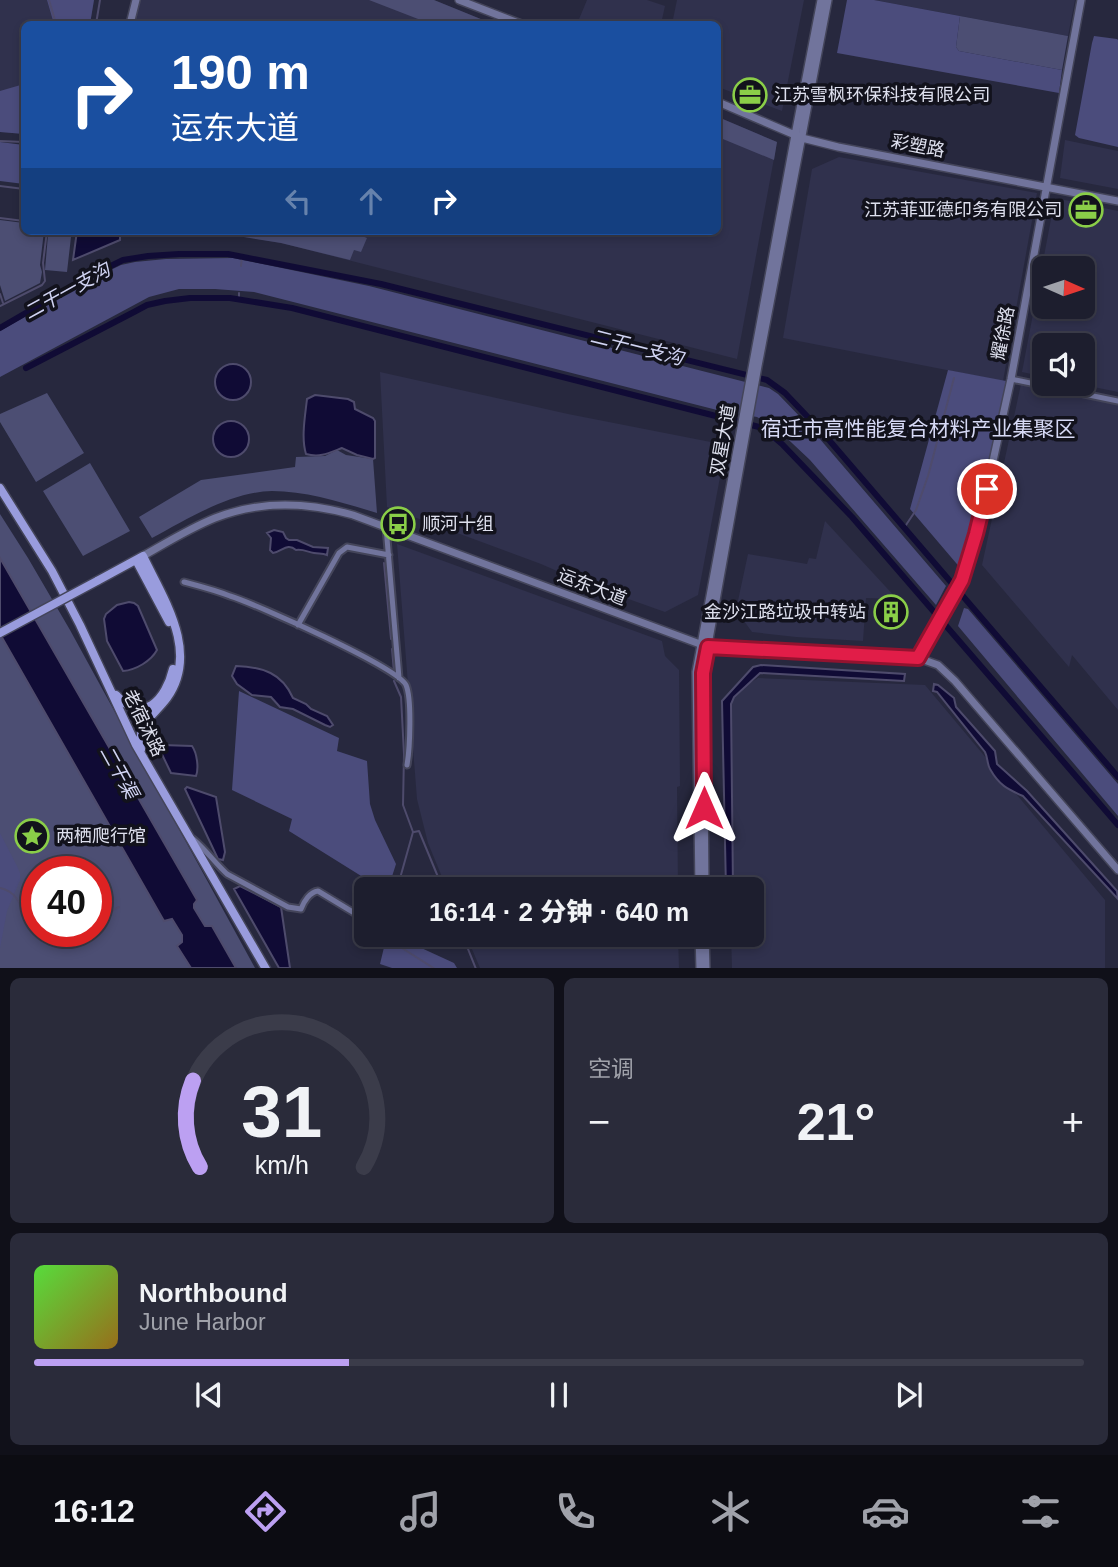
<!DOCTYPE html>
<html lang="zh">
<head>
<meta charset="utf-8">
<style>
	body { margin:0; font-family:Helvetica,"Noto Sans SC",sans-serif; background:#2a2b3a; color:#f1f3f6; height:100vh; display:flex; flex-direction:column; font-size:26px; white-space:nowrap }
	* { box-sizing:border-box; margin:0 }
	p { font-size:23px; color:#a0a2aa }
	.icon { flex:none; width:38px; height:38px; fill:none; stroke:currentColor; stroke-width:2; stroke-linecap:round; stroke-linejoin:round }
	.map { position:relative; height:968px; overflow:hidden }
	.details { display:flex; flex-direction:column; gap:10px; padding:10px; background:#101019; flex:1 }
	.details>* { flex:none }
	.banner { position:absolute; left:21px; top:21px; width:700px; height:214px; border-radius:10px; box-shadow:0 4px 10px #0003,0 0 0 2px #3b3c4a; background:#1a4fa0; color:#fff; overflow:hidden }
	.needle { width:46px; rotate:93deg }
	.buttons { position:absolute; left:1032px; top:256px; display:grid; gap:14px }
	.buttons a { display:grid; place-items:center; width:63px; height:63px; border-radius:10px; background:#1d1e2e; box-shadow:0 4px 10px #0003,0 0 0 2px #3b3c4a; font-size:35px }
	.speed { position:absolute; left:21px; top:856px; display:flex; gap:14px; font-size:35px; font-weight:700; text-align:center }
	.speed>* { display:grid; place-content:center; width:91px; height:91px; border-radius:50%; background:#1d1e2e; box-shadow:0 4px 10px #0003,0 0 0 2px #3b3c4a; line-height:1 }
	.speed .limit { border:10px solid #d22; background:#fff; color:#111 }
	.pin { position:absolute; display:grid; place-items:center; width:60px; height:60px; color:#fff; margin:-30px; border:4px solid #fff; border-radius:50%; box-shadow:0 2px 7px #0007 }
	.me { position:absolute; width:77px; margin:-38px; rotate:0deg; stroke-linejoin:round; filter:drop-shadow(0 0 5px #0008) }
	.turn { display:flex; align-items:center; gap:24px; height:147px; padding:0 35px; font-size:32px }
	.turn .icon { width:91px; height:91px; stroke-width:2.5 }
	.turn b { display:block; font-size:49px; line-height:60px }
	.lanes { display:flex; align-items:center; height:66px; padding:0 35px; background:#0003; justify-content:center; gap:35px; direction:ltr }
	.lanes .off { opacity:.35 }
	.big { font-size:52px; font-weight:800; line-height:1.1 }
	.details .widget { flex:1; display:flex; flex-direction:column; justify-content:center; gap:10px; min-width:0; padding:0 24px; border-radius:10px; background:#2a2b3a }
	.details .dial { align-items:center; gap:0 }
	.dial svg { height:182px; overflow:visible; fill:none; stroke:#3b3c4a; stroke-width:7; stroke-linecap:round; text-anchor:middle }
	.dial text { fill:#f1f3f6; stroke:none }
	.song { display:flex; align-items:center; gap:21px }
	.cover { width:84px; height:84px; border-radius:10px; background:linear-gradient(135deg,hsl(110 70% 55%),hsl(40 70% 35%)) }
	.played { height:7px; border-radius:4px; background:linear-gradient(90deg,#bca0f2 30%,#3b3c4a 30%) }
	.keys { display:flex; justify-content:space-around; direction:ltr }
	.heat { display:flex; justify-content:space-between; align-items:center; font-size:38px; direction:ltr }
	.details .tiles { flex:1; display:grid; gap:10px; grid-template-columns:1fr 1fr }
	.widget:last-child { grid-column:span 2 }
	.trip { position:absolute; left:354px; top:877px; width:410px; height:70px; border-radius:10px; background:#1d1e2e; box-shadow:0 4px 10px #0003,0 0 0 2px #3b3c4a; font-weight:800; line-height:70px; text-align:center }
	.menu { display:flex; height:112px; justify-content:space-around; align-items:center; background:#0c0c12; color:#a0a2aa }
	.menu .icon { width:49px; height:49px }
	.menu .on { color:#bca0f2 }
	.menu b { font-size:32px; color:#f1f3f6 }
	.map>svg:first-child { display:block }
	.built { fill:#30314d; fill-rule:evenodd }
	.green { fill:#4c4e73; fill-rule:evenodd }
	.forest { fill:#4b4c7c }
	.water { fill:#100b35; stroke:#4e4b6c; stroke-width:2 }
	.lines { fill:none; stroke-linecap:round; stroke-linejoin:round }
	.stream { stroke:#4e4b6c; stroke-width:2 }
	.canal { stroke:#100b35; stroke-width:6 }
	.minor-casing { stroke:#44455a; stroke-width:9 }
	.tertiary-casing { stroke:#44455a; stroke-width:10 }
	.secondary-casing { stroke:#44455a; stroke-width:11 }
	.minor { stroke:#71749c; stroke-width:5 }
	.tertiary { stroke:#71749c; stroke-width:7 }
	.secondary { stroke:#999cdd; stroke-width:8 }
	.secondary-bridge-casing { stroke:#44455a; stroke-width:11; stroke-linecap:butt }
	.secondary-bridge { stroke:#999cdd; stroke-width:8 }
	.route-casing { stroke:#92132f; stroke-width:18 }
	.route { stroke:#e11d48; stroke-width:12 }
	.labels { text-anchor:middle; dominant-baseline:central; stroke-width:7; stroke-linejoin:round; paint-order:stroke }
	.poi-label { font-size:18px; fill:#dee0ee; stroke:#12121c; text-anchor:start }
	.street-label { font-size:18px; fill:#dee0ee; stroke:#12121c }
	.water-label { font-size:19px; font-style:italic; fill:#d1d4f3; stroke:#12121c }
	.quarter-label { font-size:21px; fill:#d6d9f5; stroke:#12121c }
</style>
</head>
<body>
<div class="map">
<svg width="1118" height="969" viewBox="0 0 1118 969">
	<rect width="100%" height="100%" fill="#27283e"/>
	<path class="built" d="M0,0h94l-4,24h-66v110l-24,-2z
		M140,0h294l59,24h-359z
		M587,0h60l18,6 -4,18h-84z
		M677,0h127l-22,111 -64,-24v-63h-46z
		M874,0h201l-7,36z
		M718,117l59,25 -40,217 -456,-116 -71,-12h508z
		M1065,140l53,11v38l-58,-11z
		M839,157l198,36 -34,188 -220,-43 29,-169z
		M1055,198l63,13v181l-44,-9h9v-38h-38v32l-23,-5zM1045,268h38v38h-38z
		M380,372l188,42 158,31 -28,150 -33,17 -76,-27 -48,-21 -154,-57z
		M1021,384l97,21v305l-46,-55 -3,12 -87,-102z
		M825,521l72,78 -31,-1 -3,43 -67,-4 -44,-5 -16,-22 12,-56 59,10 2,-6 7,1z
		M397,544l265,97 3,15 14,14 1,116 -3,1 1,102h-231l-19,-46 -11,-44z
		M758,678l167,7 180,215v68h-373l-1,-33 20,-1v-45h-20l1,-195z
		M466,935h212l1,33h-199z"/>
	<path class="green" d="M369,0h65l59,24h-62z
		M960,16l108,20 -6,34 -103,-19 -3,-4z
		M718,117l59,25 -3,18 -56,-23z
		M0,220l24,3v8h20l-4,34 2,7 -2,11 -35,18 -5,-16z
		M220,231h130l17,7 -6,14 -7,-2 -4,10 -69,-17 -62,-10z
		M48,235l23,2 -4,35 -22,-2z
		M47,393l37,60 -48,29 -36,-60v-8z
		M337,450l9,5 27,4 4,54c-33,-10 -70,-22 -105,-22 -41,1 -85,28 -120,47l-13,-21 62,-37 94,-13 1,-10 29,-1z
		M90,463l40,68 -47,25 -40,-65z
		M0,514l28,44 42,72 185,338h-255zM37,872h59v59h-59z"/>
	<path class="forest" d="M47,0h47l-4,24h-36z
		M847,0h27l86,16 -4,31 3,4 103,19 -3,23 -222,-40z
		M1094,36l23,3 1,1v107l-39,-9 -4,-3 17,-92z
		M24,84v50l-24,-2v-41z
		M0,142l24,3v39l-24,-3z
		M233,258l136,28 400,102 9,6 29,30 139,162 -10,19 -126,-145 -35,-33 -18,-10 -40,-7 -463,-118 -39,-3h-36l-30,8 -149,80v-46l92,-52 29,-14 14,-3 31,-3z
		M948,370l58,11c-12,64 -23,128 -44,189l-52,-61z
		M964,608l4,1 150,175v32l-160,-190z
		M239,691l100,47 -2,13 30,10 3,43 5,16 21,44 -8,25 -25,-1 3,-9 -77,-48 3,-12 -60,-29z
		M0,833l17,33 3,7v7l-13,31 -7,37z
		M387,935h6l61,28 3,5h-65l-12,-4z"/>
	<path class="water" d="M77,231h43v9l-47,20z
		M215 382a18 18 0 1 1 36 0a18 18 0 1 1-36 0Z
		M315,395l33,4 6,3 1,7 18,9 2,3v37l-2,1 -16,-4 -15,-7c-13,5 -22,10 -36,6 -5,-16 -1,-37 1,-55z
		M213 439a18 18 0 1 1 36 0a18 18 0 1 1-36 0Z
		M274,530l9,2 3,6 3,2h8l16,7 15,1 -1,7c-5,-2 -8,-1 -13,-2 -7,-1 -10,-4 -18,-3 -9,-8 -14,2 -23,3l-3,-3 1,-12 -4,-5z
		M0,558l197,342 -3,4v4l11,18h7l24,42h-45l-14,-22 5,-4v-7l-10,-16 -8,2 -164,-287z
		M129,602l5,1 4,3 19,44c-6,11 -21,20 -34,21l-16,-30 -3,-22 2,-5 11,-9z
		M761,665l144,9 -1,7 -144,-8 -26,24 -3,7 2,185h-7l-4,-188 31,-34z
		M236,666c27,1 46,7 57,32l13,6 5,5 16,7 6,9 -3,2 -5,-2 -32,-16 -13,-2 -9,-10 -19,-2 -15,-11 -5,-8z
		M934,684l4,1 16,13 2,9 39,44 2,13 30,27 90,100 1,8 -95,-103c-16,-7 -24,-11 -33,-27 -3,-5 -2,-11 -5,-17l-48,-60 -4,-1z
		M162,745l30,1c5,7 7,22 4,30l-25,-3 -13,-27z
		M187,787l29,10 9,55 -2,8 -5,-1 -33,-70z
		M240,886l41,21 9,61h-11l-45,-79z"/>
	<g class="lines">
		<path class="stream" d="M49,0l7,24
			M96,24l4,-24
			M0,141l24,1
			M0,186l24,3
			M0,218l24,3
			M241,266l1,-9
			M0,294l3,9
			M239,300v-7
			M0,306l42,-21 3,-4 -2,-18 4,-32
			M904,528l12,-18 12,-34 26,-98
			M384,563l7,76
			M392,649l2,23
			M394,681l7,16 3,57 -1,51 10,27 -16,57
			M414,832l5,-1 24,58
			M0,888c26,6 20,32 36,47l8,1 17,-5
			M96,918l23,-11
			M384,934l-1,2 52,33
			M462,934l14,35"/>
		<path class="canal" d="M0,328l86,-50 37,-18 25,-4 31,-2h49l153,30 386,96 18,13 38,40 295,344
			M26,368l108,-56 13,-7 18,-4 25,-3h40l62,10 471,120 19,16 70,73 266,308"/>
		<defs>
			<path id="minor" d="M1011,379l107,22
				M386,527l13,151
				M184,582c15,4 31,8 46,14 26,8 167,71 176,89 6,14 4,63 1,80
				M298,625l41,-72 8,-6 42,8
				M193,839c13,11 22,24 34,35l61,33 13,2c3,-8 9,-17 17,-18l43,26"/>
			<path id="tertiary" d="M459,0l62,24
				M130,24l6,-24
				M718,102l84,36 36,9 280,54
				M143,556c23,-13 47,-28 72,-38 46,-18 92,-16 138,-3l355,132 216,13 14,5 17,16 163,189
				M918,658l44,-78 15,-46 34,-155 70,-379
				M699,889l-3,-217 99,-537 26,-135
				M705,889l-2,-216 55,-307 70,-366
				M699,934l1,35
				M705,934l1,35"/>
			<path id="secondary" d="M0,488l52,83 28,54 56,120 130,224
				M136,560l33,62
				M97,581l46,-25c20,42 57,96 24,142 -14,19 -30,24 -26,51
				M116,695c27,31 50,4 57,-26"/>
		</defs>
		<use href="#minor" class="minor-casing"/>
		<use href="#tertiary" class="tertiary-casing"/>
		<use href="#secondary" class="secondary-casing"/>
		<use href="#minor" class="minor"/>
		<use href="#tertiary" class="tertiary"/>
		<use href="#secondary" class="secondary"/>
		<defs>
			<path id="secondary-bridge" d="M0,633l97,-52"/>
		</defs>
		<use href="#secondary-bridge" class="secondary-bridge-casing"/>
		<use href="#secondary-bridge" class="secondary-bridge"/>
	</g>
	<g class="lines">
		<defs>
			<path id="route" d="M704,808l-1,-135 5,-26 210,11 44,-78 14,-46 11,-45"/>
		</defs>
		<use href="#route" class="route-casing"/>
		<use href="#route" class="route"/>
	</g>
	<defs>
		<symbol id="office-ring" viewBox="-11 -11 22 22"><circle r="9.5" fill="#12121c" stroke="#8ace48" stroke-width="1.5"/><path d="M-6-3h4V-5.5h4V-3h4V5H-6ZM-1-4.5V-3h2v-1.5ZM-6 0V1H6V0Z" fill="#8ace48"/></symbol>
		<symbol id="bus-ring" viewBox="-11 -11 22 22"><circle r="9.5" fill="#12121c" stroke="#8ace48" stroke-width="1.5"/><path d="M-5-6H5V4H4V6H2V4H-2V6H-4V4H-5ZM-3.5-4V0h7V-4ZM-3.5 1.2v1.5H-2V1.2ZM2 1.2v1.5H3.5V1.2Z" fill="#8ace48"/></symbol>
		<symbol id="building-ring" viewBox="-11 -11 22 22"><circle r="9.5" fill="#12121c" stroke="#8ace48" stroke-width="1.5"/><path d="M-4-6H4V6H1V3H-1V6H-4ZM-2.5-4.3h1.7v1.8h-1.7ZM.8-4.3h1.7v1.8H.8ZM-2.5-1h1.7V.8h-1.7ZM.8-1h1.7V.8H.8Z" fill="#8ace48"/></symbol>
		<symbol id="sight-ring" viewBox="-11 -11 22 22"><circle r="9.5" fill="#12121c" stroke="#8ace48" stroke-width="1.5"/><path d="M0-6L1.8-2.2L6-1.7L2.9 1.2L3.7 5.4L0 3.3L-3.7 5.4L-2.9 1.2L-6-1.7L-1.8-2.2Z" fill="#8ace48"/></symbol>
	</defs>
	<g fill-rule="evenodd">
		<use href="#office-ring" x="731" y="76" width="38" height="38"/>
		<use href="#office-ring" x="1067" y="191" width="38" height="38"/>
		<use href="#bus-ring" x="379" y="505" width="38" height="38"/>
		<use href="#building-ring" x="872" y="593" width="38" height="38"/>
		<use href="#sight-ring" x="13" y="817" width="38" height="38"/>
	</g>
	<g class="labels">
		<g class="poi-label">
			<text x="774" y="95">江苏雪枫环保科技有限公司</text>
			<text x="1062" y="210" text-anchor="end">江苏菲亚德印务有限公司</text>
			<text x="422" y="524">顺河十组</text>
			<text x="866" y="612" text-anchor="end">金沙江路垃圾中转站</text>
			<text x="56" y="836">两栖爬行馆</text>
		</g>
		<g class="street-label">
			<text transform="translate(918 146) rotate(11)">彩塑路</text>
			<text transform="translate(1003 333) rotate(-79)">耀徐路</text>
			<text transform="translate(723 440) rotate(-80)">双星大道</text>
			<text transform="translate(592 587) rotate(21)">运东大道</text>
			<text transform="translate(144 723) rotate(64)">老宿沭路</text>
		</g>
		<g class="water-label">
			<text transform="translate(67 291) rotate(-29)">二干一支沟</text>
			<text transform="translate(637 347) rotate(14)">二干一支沟</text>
			<text transform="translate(119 772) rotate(61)">二干渠</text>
		</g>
		<g class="quarter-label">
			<text x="918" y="428">宿迁市高性能复合材料产业集聚区</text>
		</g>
	</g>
</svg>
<div class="buttons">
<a><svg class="needle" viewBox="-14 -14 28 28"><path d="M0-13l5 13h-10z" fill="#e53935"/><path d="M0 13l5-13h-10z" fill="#a0a2aa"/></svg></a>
<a><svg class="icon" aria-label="sound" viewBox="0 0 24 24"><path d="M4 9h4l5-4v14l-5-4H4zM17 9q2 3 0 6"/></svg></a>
</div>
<div class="speed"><div class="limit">40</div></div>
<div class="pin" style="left:987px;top:489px;background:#d93025"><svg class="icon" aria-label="arrive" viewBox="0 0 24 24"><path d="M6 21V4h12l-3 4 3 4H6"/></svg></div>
<svg class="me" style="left:704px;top:808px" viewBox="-20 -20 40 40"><path d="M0-17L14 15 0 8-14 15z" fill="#e11d48" stroke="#fff" stroke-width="4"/></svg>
<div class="trip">16:14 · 2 分钟 · 640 m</div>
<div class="banner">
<div class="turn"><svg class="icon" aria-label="right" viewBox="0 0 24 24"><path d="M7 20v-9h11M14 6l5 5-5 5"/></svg><div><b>190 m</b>运东大道</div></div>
<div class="lanes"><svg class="icon off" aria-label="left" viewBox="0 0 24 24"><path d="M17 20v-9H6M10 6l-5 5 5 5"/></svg><svg class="icon off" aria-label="ahead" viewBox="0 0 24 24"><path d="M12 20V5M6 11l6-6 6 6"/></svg><svg class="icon" aria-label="right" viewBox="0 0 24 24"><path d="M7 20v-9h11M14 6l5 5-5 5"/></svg></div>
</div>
</div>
<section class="details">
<div class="tiles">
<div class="widget dial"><svg viewBox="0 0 100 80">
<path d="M14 69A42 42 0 1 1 86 69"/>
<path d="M14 69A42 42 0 0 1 11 31" stroke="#bca0f2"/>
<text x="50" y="56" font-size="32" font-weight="700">31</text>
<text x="50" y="72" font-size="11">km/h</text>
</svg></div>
<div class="widget"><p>空调</p>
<div class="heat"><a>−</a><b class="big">21°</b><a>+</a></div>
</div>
<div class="widget">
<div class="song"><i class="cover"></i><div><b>Northbound</b><p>June Harbor</p></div></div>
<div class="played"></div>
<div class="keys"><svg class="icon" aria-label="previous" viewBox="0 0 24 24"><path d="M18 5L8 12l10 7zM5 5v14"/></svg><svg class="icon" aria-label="pause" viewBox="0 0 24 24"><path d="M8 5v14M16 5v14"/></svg><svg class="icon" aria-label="next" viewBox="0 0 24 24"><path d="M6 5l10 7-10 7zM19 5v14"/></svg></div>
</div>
</div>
</section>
<nav class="menu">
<b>16:12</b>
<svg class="icon on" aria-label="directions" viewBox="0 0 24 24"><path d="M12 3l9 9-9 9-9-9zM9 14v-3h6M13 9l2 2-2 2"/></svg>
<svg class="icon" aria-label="music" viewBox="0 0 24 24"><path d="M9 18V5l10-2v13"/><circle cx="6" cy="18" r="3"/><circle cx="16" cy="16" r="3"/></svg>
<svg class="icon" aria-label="phone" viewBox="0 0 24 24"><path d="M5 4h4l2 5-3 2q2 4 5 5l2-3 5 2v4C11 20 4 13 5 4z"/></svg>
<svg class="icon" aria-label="climate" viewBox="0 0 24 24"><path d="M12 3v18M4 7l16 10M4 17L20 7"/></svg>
<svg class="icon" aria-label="car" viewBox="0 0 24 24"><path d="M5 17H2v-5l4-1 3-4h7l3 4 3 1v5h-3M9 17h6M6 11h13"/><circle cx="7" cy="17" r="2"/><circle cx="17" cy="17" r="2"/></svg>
<svg class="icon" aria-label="filters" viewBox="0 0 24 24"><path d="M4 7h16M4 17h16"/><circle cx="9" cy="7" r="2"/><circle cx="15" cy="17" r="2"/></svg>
</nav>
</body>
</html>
